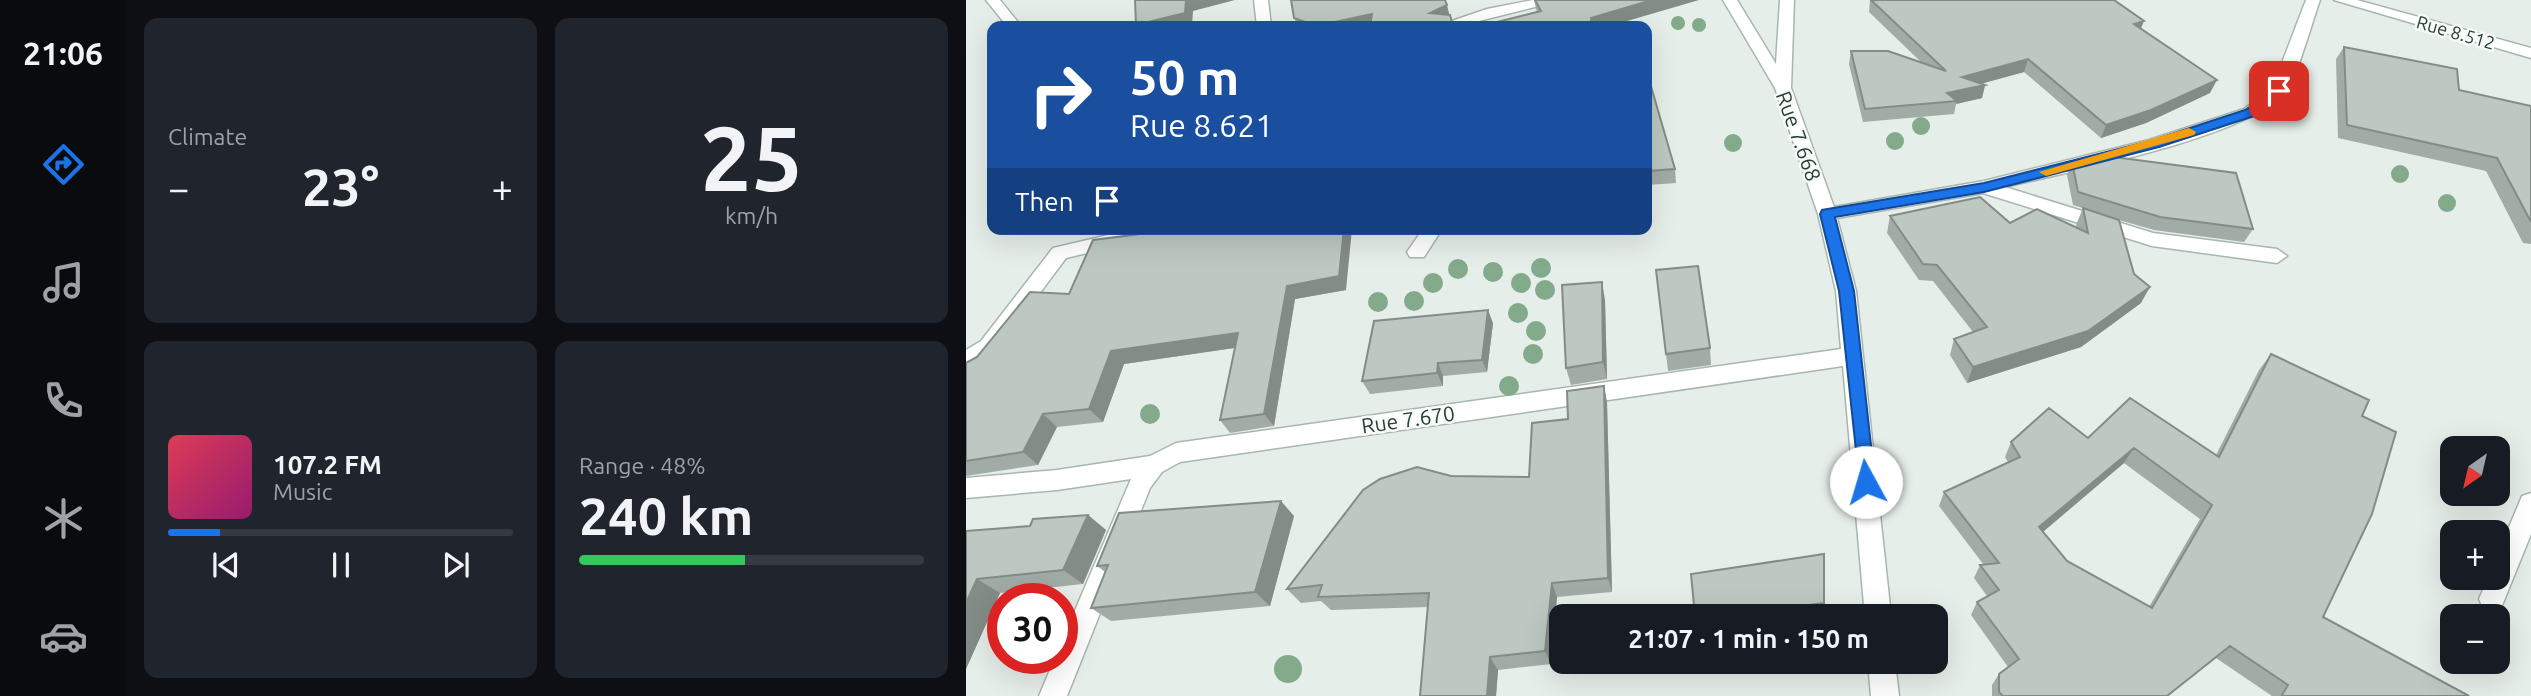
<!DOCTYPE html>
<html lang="en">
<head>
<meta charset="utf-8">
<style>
	body { margin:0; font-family:Ubuntu,sans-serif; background:#20242c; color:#f1f3f6; height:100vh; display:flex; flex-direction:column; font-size:26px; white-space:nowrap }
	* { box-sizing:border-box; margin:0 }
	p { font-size:23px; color:#9ea1a6 }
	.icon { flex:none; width:38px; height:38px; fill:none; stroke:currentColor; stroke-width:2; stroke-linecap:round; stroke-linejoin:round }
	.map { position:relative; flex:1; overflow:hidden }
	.sheet { display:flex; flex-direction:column; gap:18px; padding:18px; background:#0d0f14; width:840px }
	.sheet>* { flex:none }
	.guide { position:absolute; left:21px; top:21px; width:665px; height:214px; border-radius:14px; box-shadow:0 7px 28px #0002; background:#1a4fa0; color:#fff; overflow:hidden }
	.needle { width:46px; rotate:214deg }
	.controls { position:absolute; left:1474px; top:436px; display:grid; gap:14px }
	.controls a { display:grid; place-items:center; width:70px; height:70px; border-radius:14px; background:#171b24; box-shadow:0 7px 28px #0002; font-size:35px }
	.speed { position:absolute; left:21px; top:583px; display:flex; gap:14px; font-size:35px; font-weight:700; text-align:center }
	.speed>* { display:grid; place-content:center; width:91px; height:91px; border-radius:50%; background:#171b24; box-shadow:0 7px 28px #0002; line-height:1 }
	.speed .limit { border:10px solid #d22; background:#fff; color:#111 }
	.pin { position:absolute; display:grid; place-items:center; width:60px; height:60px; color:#fff; margin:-30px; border-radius:14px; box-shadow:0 4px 10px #0006 }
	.me { position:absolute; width:77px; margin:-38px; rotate:354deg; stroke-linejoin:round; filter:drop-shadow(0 0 5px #0008) }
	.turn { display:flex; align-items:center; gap:24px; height:147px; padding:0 28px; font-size:32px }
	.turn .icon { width:91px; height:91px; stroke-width:2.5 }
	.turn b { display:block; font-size:49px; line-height:60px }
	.then { display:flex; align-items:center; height:66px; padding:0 28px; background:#0003; gap:14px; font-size:26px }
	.big { font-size:52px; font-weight:700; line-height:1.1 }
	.sheet .widget { flex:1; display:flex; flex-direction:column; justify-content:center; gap:10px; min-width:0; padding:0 24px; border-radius:14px; background:#20242c }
	.sheet .dial { align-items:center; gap:0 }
	.dial b { font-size:91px; line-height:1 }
	.song { display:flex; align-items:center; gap:21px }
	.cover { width:84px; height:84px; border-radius:10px; background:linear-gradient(135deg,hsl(350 70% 55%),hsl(320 70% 35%)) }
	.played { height:7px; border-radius:4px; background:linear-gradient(90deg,#1a73e8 15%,#363941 15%) }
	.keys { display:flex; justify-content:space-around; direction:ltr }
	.heat { display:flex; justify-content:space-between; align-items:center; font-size:38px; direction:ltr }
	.charge { height:10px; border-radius:5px; background:linear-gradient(90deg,#34c759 48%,#363941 0) }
	.sheet .tiles { flex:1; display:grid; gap:18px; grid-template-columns:repeat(2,1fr) }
	.trip { position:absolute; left:583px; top:604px; width:399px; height:70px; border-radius:14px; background:#171b24; box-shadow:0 7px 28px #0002; font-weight:700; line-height:70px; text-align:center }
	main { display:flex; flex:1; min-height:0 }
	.dock { display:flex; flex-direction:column; width:126px; justify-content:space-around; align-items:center; background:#090b0e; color:#9ea1a6 }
	.dock .icon { width:49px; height:49px }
	.dock .selected { color:#1a73e8 }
	.dock b { font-size:32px; color:#f1f3f6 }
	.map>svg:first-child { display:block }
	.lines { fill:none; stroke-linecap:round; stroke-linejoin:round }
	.minor-casing { stroke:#a9b6af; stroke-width:3 }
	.minor { fill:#fff; fill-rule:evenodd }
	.tree { fill:#84aa8c }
	.wall { fill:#a2aca6; fill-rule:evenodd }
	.shaded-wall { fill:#848c87 }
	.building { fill:#bcc8c1; stroke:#848c87; stroke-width:2; fill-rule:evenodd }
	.route { fill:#1a73e8; stroke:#114b97; stroke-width:2 }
	.slow { fill:#f59e0b }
	.labels { text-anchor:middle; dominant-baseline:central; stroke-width:5; stroke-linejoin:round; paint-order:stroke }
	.far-street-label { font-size:18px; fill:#273e33; stroke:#f7faf8 }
	.street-label { font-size:21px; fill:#273e33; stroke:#f7faf8 }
</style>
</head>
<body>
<main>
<nav class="dock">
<b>21:06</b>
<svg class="icon selected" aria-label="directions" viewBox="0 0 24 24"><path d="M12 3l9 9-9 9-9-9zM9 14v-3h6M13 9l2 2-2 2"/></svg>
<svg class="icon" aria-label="music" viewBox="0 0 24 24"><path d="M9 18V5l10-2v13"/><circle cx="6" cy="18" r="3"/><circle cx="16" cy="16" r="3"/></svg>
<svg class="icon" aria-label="phone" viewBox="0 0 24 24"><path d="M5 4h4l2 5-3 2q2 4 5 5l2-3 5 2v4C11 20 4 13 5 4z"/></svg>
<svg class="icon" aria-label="climate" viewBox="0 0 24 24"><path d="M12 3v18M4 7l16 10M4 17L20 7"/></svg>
<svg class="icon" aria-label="car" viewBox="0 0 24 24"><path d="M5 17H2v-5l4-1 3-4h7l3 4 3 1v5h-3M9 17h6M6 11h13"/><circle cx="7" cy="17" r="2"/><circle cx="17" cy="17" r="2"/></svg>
</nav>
<section class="sheet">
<div class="tiles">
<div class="widget"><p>Climate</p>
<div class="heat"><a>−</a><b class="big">23°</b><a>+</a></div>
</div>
<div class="widget dial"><b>25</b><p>km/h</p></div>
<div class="widget">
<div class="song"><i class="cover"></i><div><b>107.2 FM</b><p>Music</p></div></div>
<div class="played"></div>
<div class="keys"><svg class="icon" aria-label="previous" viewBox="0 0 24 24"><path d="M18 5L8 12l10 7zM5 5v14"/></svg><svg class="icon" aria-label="pause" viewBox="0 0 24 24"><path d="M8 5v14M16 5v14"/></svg><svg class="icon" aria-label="next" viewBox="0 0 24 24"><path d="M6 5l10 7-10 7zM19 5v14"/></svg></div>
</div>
<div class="widget"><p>Range · 48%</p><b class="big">240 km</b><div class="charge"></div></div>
</div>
</section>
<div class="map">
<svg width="1565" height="696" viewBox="0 0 1565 696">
	<rect width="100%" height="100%" fill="#e6eee9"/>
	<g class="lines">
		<defs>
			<path id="minor" d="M20,0h14l21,26h-14z
				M288,0h14l3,26h-14z
				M567,0h30l-104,26h-22l50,-17z
				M757,0h14l39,64 4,-64h14l-3,88 43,119 150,-26 165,-41 95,-31 28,-20 34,-89h14c-7,19 -25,84 -36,95 -45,44 -213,76 -279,92l148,46 124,16 10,7 -10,7 -125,-17 -169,-53 -146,25 19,73 35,325h-26l-22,-250 -663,96 -18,10 -12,16 -83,208h-28l16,-38h7v-17l69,-162 -74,11 -91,8v-20l91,-8 93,-14 26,-13 665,-94 -5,-58 -18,-77 -43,-126z
				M1368,0h23l174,48v10z
				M168,229h38l-9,6 -97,23 -71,95 -29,15v-18l15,-9 72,-93z
				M457,229h19l-18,28h-14l-3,-5z
				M1565,493v41l-30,74 -9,3 -9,-3 -4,-9 9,-21h9v-22l25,-60z
				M902,662h27l4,34h-28z"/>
		</defs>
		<use href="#minor" class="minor-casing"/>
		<use href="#minor" class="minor"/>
	</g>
	<g class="tree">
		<circle cx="712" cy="23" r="7"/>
		<circle cx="733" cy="25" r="7"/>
		<circle cx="955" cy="126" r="9"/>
		<circle cx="929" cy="141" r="9"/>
		<circle cx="767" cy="143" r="9"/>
		<circle cx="1434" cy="174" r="9"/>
		<circle cx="1481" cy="203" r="9"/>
		<circle cx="575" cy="268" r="10"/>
		<circle cx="492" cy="269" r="10"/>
		<circle cx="527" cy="272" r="10"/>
		<circle cx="467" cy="283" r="10"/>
		<circle cx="555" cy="283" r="10"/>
		<circle cx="579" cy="290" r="10"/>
		<circle cx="448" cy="301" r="10"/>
		<circle cx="412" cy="302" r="10"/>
		<circle cx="552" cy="313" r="10"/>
		<circle cx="570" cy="331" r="10"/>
		<circle cx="567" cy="354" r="10"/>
		<circle cx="543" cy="386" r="10"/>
		<circle cx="184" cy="414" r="10"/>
		<circle cx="322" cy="669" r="14"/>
	</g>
	<path class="wall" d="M479,0l8,26h-155l-4,-8z
		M568,0h165l-162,12z
		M904,0h244l27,28 69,65 -64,30 -45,15 -77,-66 -42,11 3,2 -3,13 -26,6 -2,10 -91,8 -14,-58 2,-13 70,11 -52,-50z
		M1378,47l115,43 72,16v138l-8,-1 -37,-72 -148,-33 -2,-79z
		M681,76l28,93 1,14 -29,2z
		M1135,161l152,68 -9,13 -90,-12 -35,-10 22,83 -60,44 -114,36 -17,-28 4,-16 19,-7 -40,-51 -14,-1 -32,-47 3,-17 187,12 -1,-3 7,-17 -10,-3 -6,-30 5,-13z
		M690,270l54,78 1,17 -43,6z
		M380,290l-51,9 -21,127 -44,7 -10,-13 15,-72 -111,16 -21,58 -46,5 -19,38 -72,11v-113l11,-6 92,-63z
		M639,300l2,79 -36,6 -5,-17z
		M527,323l-6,49 -44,4v10l-73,8 -8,-13z
		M1305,354l91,62 -39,201 146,79h-197l-56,-38 -48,38h-176v-11l7,-11 9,-7 -37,-52 6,-13 10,-6 -13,-18 6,-13h4l-45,-59 5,-14 64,-30 -3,-5 6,-15 77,-4 128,17 43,-85zM1158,463l76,56 -51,88 -82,-46 -24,-29z
		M638,386l3,17 5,189 -55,5 -6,67 -53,6 -2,26h-76l8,-89 -97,3 -10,-9 -20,2 -14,-14 164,-113 78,1 39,-58z
		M122,515l18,15 -23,54 -83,9 -34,76v-138l64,-5z
		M328,516l-24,90 -159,15 -20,-13 14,-36 -8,-6z
		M858,603l-2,13h-127z"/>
	<path class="shaded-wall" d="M220,0h49l-42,11 -1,15h-56v-1z
		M686,0h47l-89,26h-18l-1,-8z
		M481,5l3,14 -20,-6z
		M406,14l5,12h-61z
		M1178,21l-5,12 -5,-9z
		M1062,59l-4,13 -65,18 3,-13z
		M1251,80l-7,13 -64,30 -45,15 5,-13z
		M1019,85l-3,13 -26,6 1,-3 -10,-8z
		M378,229h8l-6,61 -51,9 -21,127 -10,-12 23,-128z
		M636,282l3,18 2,79 -4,-17z
		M1184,287l-9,16 -60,44 -114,36 6,-16z
		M522,310l5,13 -6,49 -5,-12z
		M272,333l9,13 -123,18 -21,58 -14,-13 22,-58z
		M472,363l5,13v10l-6,-13z
		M638,386l3,17 5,189 -4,-14z
		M77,414l14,13 -19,38 -15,-13z
		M1168,448l-10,15 -92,78 7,-14z
		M315,501l13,15 -24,90 -15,-14z
		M122,515l18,15 -23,54 -20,-14z
		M11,579l23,14 -34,76v-66z
		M586,583l5,14 -6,67 -6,-13z
		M524,657l8,13 -2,26h-9z"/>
	<path class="building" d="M169,0h51l-1,13 -49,12z
		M325,0h154l2,5 -17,8 20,2 3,11h-83l2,-12 -56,12 -22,-8z
		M569,0h117l-61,18 1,8h-111l60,-15z
		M905,0h243l30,21 -10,3 83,56 -66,30 -45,15 -78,-66 -66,18 23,8 -38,8 10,8 -92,8 -14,-58h37l58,20z
		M1378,47l113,22 2,21 72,16v116l-34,-64 -150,-33z
		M681,76h1l27,93 -28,2z
		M1134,155l1,6 13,-4 122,16 17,56 -93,-12 -82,-25 -6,-30z
		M1014,197l30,26 27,-14 51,24 -5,-25 36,12 15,54 16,13 -62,44 -115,36 -19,-28 33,-12 -50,-62 -14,-1 -33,-48z
		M214,229h164l-5,47 -52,10 -23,128 -44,6 18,-87 -127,18 -22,58 -46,5 -20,38 -57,9v-98l11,-6 53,-65 39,2 24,-54z
		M732,266l12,82 -44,6 -10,-84z
		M636,282l1,80 -37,6 -4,-83z
		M522,310l-6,50 -44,3 -1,10 -75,8 12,-60z
		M1305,354l98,46 -7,16 34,16 -24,82 -49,103 146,79h-186l-1,-1 6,-10 -58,-39 -63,50h-164l-4,-4v-18l20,-15 -42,-57 22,-12 -19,-25 19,-2 -55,-71 76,-35 -9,-15 38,-34 39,30 42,-40 89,59zM1168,448l78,57 -60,103 -85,-47 -28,-34z
		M638,386l4,192 -56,5 -7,68 -55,6 -3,39h-67l9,-103 -111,4 4,-12 -35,4 76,-99 17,-11 37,-12 34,9 78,1 3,-54 36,-4 -1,-28z
		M315,501l-26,91 -164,16 17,-43 -11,1 22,-53z
		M122,515l-25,55 -86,9 -11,24v-72l64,-5 3,-7z
		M858,554v49l-100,13h-29l-4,-42z"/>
	<path class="route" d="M1313,88l6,3 -2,3 -29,22 -95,31 -175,45 -149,25 19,74 21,191 -2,6h-13l-21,-197 -19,-77 2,-4 162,-27 166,-42 95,-31z"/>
	<path class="slow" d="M1223,128l7,4 -2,3 -148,41 -7,-4z"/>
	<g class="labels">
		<g class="far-street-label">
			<text transform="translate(1490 32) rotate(16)">Rue 8.512</text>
		</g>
		<g class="street-label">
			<text transform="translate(833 136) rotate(70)">Rue 7.668</text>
			<text transform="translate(442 419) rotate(-8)">Rue 7.670</text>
		</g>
	</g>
</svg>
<div class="controls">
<a><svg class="needle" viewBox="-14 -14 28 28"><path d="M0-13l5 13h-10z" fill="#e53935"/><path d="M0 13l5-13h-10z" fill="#9ea1a6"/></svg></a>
<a>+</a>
<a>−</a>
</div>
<div class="speed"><div class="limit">30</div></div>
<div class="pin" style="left:1313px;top:91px;background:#d93025"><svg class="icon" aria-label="arrive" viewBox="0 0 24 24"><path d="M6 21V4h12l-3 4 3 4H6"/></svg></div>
<svg class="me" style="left:900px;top:482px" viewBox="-20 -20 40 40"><circle r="19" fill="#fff"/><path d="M0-13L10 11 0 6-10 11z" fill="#1a73e8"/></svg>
<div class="trip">21:07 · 1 min · 150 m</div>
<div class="guide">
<div class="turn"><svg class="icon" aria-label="right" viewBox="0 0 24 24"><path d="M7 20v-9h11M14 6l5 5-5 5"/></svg><div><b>50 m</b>Rue 8.621</div></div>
<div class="then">Then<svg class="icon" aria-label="arrive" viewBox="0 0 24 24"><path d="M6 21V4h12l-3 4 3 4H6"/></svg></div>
</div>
</div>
</main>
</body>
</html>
